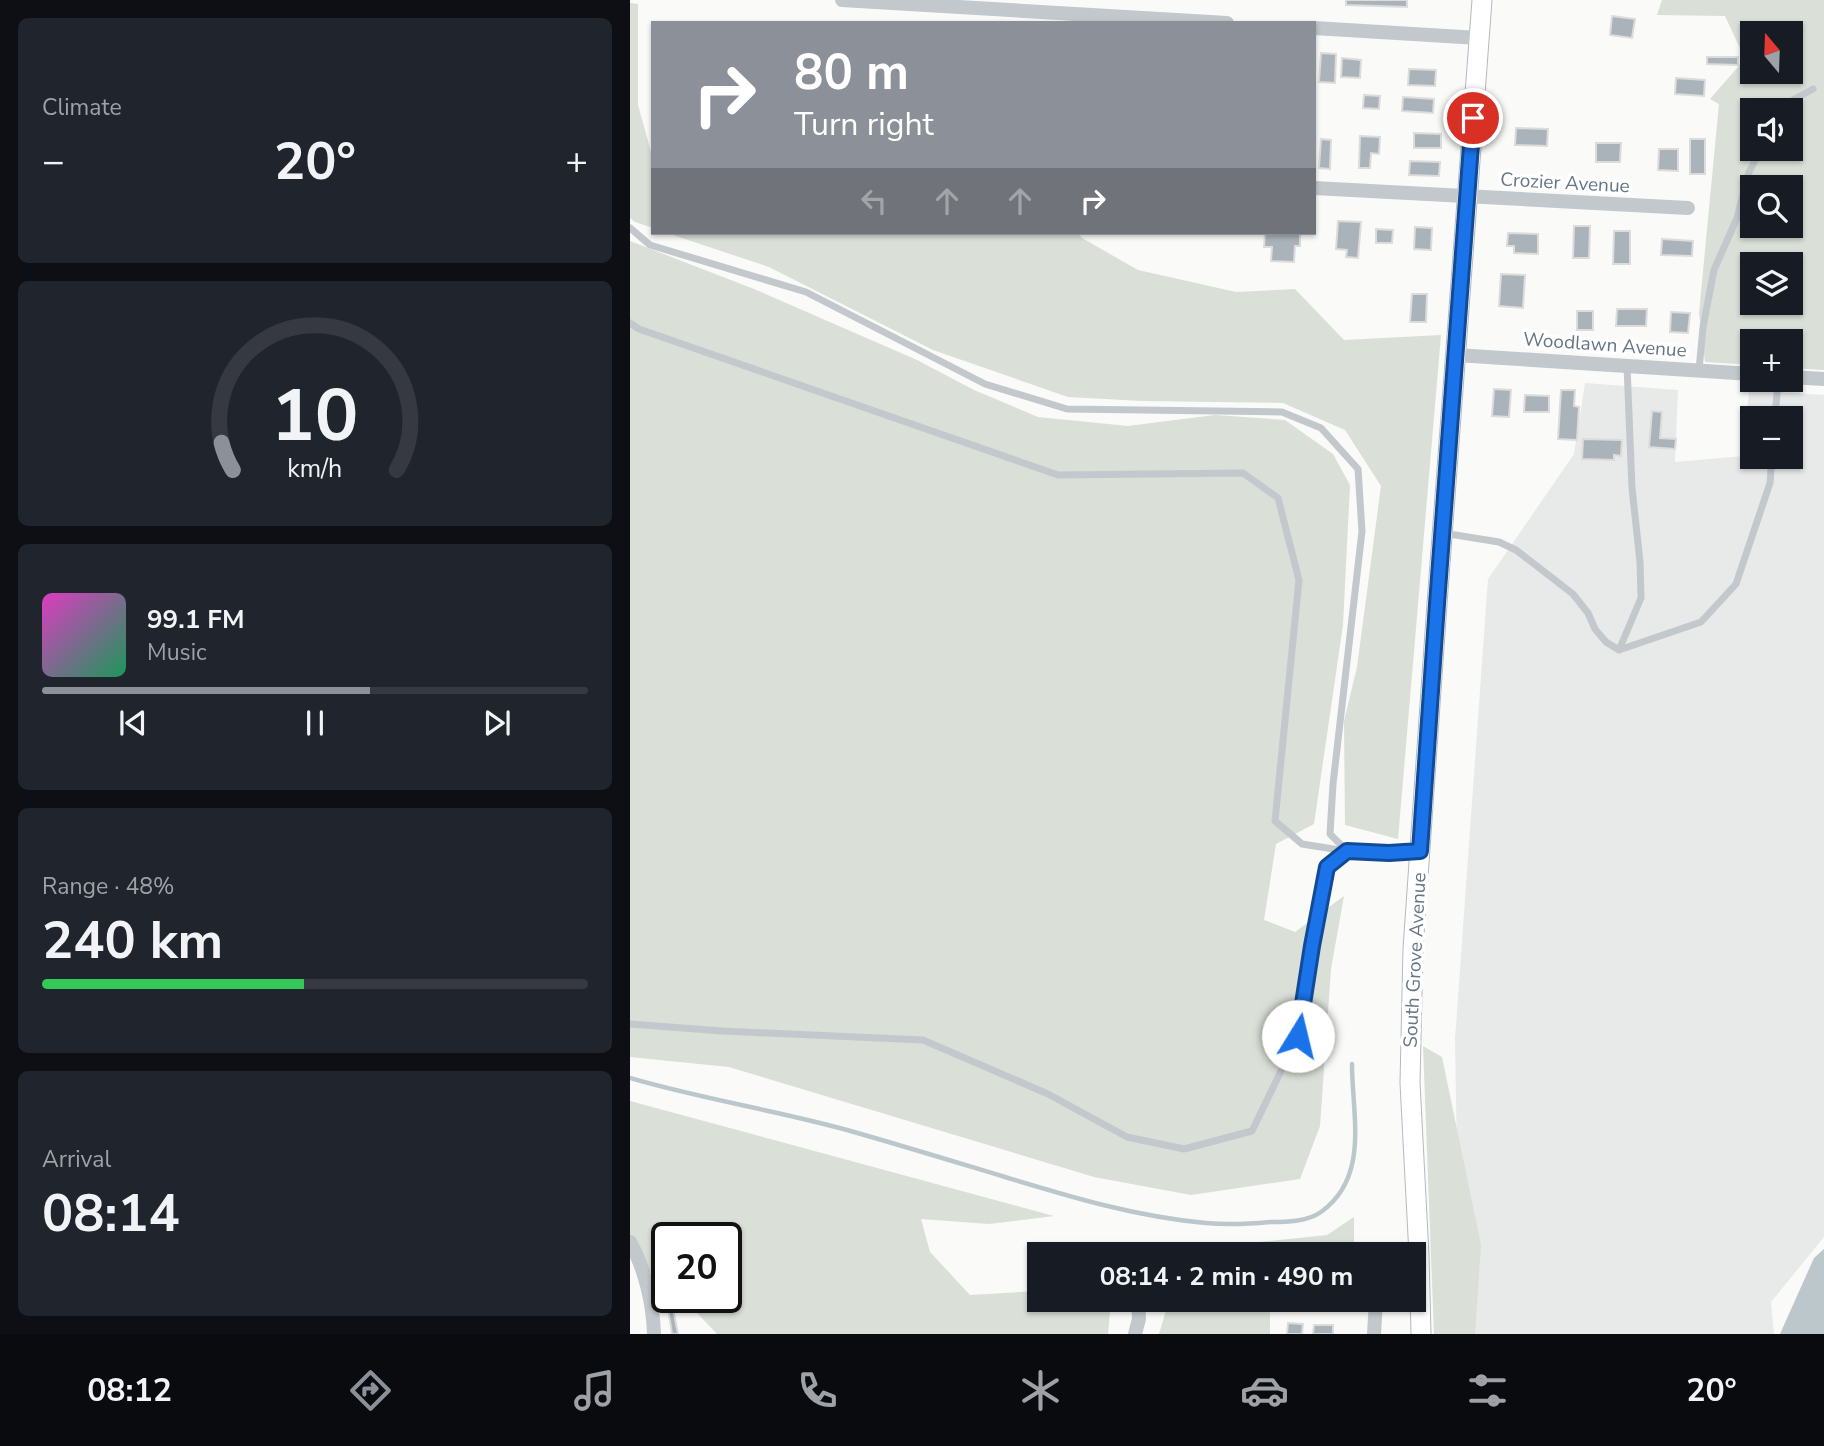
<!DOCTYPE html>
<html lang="en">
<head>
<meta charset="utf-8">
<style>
	body { margin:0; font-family:"Nunito Sans",sans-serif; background:#20242c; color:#f1f3f6; height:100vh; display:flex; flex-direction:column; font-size:26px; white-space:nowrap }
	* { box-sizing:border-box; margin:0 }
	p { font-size:23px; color:#9ea1a6 }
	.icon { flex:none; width:38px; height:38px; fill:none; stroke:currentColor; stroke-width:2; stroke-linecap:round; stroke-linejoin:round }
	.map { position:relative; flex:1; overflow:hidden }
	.side { display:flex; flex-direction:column; gap:18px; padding:18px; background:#0d0f14; width:630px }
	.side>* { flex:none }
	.top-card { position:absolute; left:21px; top:21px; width:665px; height:214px; border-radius:0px; box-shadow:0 2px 5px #0004; background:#8c9099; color:#fff; overflow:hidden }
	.needle { width:46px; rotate:341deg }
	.tools { position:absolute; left:1110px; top:21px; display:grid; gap:14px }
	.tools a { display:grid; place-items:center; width:63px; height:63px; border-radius:0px; background:#171b24; box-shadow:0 2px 5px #0004; font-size:35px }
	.speed { position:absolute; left:21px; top:1222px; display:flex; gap:14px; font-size:35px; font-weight:700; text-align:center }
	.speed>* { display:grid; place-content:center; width:91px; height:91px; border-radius:50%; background:#171b24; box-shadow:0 2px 5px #0004; line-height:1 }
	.speed .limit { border:4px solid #111; border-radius:10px; background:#fff; color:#111 }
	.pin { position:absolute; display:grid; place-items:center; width:60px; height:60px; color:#fff; margin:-30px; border:4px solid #fff; border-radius:50%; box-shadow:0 2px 7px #0007 }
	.me { position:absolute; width:77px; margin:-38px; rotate:9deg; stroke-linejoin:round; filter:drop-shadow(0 0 5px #0008) }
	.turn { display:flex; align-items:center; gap:24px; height:147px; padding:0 28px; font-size:32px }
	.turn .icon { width:91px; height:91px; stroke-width:2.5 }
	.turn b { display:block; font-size:49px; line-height:60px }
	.lanes { display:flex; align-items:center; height:66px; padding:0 28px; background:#0003; justify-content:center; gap:35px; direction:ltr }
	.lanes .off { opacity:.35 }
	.big { font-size:52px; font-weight:700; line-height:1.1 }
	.side .widget { flex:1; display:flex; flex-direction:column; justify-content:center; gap:10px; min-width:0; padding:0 24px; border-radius:10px; background:#20242c }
	.side .dial { align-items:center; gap:0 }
	.dial svg { height:182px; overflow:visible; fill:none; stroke:#363941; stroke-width:7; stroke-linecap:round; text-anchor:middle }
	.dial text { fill:#f1f3f6; stroke:none }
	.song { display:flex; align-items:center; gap:21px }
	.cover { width:84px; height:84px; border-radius:10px; background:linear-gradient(135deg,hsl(310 70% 55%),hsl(150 70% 35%)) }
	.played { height:7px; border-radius:4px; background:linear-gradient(90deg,#8c9099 60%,#363941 60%) }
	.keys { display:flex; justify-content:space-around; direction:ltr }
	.heat { display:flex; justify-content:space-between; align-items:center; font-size:38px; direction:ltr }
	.charge { height:10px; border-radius:5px; background:linear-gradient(90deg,#34c759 48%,#363941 0) }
	.trip { position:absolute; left:397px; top:1242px; width:399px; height:70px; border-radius:0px; background:#171b24; box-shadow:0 2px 5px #0004; font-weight:700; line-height:70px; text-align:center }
	.tab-bar { display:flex; height:112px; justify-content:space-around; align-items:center; background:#090b0e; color:#9ea1a6 }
	.tab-bar .icon { width:49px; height:49px }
	.tab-bar .on { color:#8c9099 }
	.tab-bar b { font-size:32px; color:#f1f3f6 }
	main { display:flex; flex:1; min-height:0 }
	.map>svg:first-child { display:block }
	.built { fill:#e8e9e9; fill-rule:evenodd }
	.green { fill:#dadfd7; fill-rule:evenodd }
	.water { fill:#bbc7cb }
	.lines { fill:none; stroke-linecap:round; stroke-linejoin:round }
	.stream { stroke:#bbc7cb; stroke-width:4.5 }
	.building { fill:#aab3b9; stroke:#dcdcda; stroke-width:2 }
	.secondary-casing { stroke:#b3babf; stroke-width:21 }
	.lane { stroke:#c3c8cc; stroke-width:7 }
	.street { stroke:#c3c8cc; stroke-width:14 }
	.secondary { stroke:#fff; stroke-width:19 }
	.route-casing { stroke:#114b97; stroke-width:18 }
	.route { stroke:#1a73e8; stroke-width:12 }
	.labels { text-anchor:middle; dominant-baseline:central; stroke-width:7; stroke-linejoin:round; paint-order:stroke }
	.street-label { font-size:19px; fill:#657683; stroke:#fff }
</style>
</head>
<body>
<main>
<section class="side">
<div class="widget"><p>Climate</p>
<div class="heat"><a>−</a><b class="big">20°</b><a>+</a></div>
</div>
<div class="widget dial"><svg viewBox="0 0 100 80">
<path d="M14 69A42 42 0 1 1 86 69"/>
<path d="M14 69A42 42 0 0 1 9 57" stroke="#8c9099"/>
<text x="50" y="56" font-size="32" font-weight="700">10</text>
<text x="50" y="72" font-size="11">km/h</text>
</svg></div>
<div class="widget">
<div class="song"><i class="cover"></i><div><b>99.1 FM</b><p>Music</p></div></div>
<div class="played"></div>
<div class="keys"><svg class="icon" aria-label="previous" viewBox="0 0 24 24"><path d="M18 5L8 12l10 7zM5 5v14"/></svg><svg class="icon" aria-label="pause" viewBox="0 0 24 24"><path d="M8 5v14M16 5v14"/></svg><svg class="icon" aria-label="next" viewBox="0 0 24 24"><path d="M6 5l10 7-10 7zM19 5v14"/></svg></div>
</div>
<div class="widget"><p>Range · 48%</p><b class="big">240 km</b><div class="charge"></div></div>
<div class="widget"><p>Arrival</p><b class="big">08:14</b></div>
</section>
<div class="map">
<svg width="1194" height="1334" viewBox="0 0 1194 1334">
	<rect width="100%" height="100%" fill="#fafaf8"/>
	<path class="built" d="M955,383l93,7 -3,72 68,-6 6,-66 75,5v842l-53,65 3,32h-314l-5,-295 33,-460 86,-125zM1122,418h38v39h-38z"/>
	<path class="green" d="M1032,0h162v370l-34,-2v-27h-38v24l-47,-3 -6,-49 20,-209 -9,-5 35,-40 -20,-43 -68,-1zM1122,33h38v39h-38zM1122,110h38v39h-38zM1122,187h38v39h-38zM1122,264h38v39h-38z
		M0,3l8,1v101l15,54v69l-18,-6 -5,-4z
		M37,233h411l4,5 56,32 98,22 59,-3 49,51 97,-5 -43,504 -53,-14 -1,-104 13,-54 24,-181 -36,-56 -62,-27 -141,-2 -74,-4 -135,-47 -164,-83z
		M0,241l124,48 163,71 57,30 64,27 90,9 87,-11 70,5 48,34 17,31 -7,140 -29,199 -38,20 -12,76 31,12 49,-36 -13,73 -11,157 -20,53 -109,16 -97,-18 -365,-110 -99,-10z
		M793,1046l19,11 39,188 -6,89h-41z
		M0,1101l424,115 -65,8 -68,-5 9,33 40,43 69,-4 1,9h71l-3,34h-391l-35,-37h44v-60h-59v48l-37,-29z
		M724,1217v38h-172l1,-5 144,-15z
		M539,1300h185v3l-84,-1v32h-111z"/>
	<path class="water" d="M1194,1249v85h-44l34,-76z"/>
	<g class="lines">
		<path class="stream" d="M0,1078c71,21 145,32 217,52 53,15 105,31 158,47 66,20 132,40 201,46 21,2 43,1 64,-1 16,0 37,0 51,-10 49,-35 31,-97 31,-148"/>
	</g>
	<path class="building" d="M716,0h61v7l-61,-2z
		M982,16l23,3 -3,19 -22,-3z
		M691,53l15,1 -1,29 -16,-1z
		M1077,57h31v8l-31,-1z
		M712,58l19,2 -1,18 -19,-1z
		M779,69l27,1 -1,16 -27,-1z
		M1046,78l29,2 -1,16 -29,-2z
		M734,95l16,1 -1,13 -16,-1z
		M773,97l31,2 -1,14 -31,-2z
		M886,128l32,1 -1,17 -32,-1z
		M784,133l27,1v14h-27z
		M730,136l20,1 -1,17 -8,-1 -1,15h-11z
		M691,139l10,1 -1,29 -11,-1z
		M1060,139h15v35h-15z
		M966,143h25l-1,19h-24z
		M1029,149h19v22l-20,-1z
		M780,161l30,1 -1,14 -30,-1z
		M708,221l23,1 -3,36 -12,-1 1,-7 -11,-1z
		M944,226h16l-1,32h-16z
		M785,227l17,1 -1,22 -17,-1z
		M746,229l17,1 -1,13h-16z
		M984,231h16v33h-17z
		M635,233h35v13h-5l-1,16 -23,-1 1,-14h-8z
		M878,233l30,1v20l-24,-1v-7h-7z
		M1032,239l31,2 -1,15 -31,-1z
		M871,274l24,1 -2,33 -24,-2z
		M782,294h15l-1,28h-16z
		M987,309h30l-1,17h-30z
		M947,311h16v19h-16z
		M1041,312l19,1 -2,20 -18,-1z
		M864,389l17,1 -2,27 -17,-1z
		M931,390h14l-1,16 5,1 -2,33 -19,-1z
		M895,395l24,1v16h-25z
		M1022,411l10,1 -2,26 16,1 -1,10 -26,-2z
		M953,439l39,1 -1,16 -7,-1v5l-32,-1z
		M43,1308l5,26h-6l-4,-25z
		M658,1323l15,1 -1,10h-15z
		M684,1325h19v9h-20z"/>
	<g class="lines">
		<defs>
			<path id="secondary" d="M791,1334l-2,-79 -9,-172 3,-134 24,-345 45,-604"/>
		</defs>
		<use href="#secondary" class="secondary-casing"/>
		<path class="lane" d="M1150,110l2,-4 31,-17
			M0,228l20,17 156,47 179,92 82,25 215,3 39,16 37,41 4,62 -29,253 -3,50 17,17 42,2 31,-2
			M0,323l9,6 419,146 185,-2 35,25 21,82 -24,241 27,23 44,7
			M1069,370l4,-43 11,-57 23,-52 12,-46 12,-23
			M1145,418l3,-38
			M813,533l56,9 17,8 57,44 15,19 7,16 11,13 13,8
			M989,650l22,-52 -1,-36 -8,-74 -5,-122
			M989,650l82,-28 35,-38 34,-101 2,-26
			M0,1024l92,7 201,9 125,54 79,43 57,12 68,-18 46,-95 14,-90 15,-79 20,-16"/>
		<path class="street" d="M212,0l385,23
			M684,28l165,10
			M684,188l374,20
			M826,355l296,19
			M1160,377l34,2
			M0,1242c15,27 23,61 24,92
			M505,1334l4,-15 -1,-19
			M744,1334l2,-34"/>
		<use href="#secondary" class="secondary"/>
	</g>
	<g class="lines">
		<defs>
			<path id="route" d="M668,1036l14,-90 15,-79 20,-16 42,2 31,-2 17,-247 36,-486"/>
		</defs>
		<use href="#route" class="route-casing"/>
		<use href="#route" class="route"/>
	</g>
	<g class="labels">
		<g class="street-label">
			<text transform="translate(935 183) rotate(3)">Crozier Avenue</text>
			<text transform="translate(975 345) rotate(4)">Woodlawn Avenue</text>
			<text transform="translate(785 960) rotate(-87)">South Grove Avenue</text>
		</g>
	</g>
</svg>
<div class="tools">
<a><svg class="needle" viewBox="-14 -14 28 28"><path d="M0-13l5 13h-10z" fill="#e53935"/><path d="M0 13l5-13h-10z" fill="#9ea1a6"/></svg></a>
<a><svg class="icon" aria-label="sound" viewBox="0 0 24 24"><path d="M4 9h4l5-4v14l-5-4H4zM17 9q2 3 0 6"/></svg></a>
<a><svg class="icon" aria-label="search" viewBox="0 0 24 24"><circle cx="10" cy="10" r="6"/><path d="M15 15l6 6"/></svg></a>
<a><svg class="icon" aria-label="layers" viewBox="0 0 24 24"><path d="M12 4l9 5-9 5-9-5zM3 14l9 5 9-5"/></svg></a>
<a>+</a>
<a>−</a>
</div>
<div class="speed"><div class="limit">20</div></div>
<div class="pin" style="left:843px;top:118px;background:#d93025"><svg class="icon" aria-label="arrive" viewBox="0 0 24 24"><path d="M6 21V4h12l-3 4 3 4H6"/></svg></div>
<svg class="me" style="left:668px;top:1036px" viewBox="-20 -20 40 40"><circle r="19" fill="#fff"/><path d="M0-13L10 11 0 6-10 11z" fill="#1a73e8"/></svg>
<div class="trip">08:14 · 2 min · 490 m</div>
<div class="top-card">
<div class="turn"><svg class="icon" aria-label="right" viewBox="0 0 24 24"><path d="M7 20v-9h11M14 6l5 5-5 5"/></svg><div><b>80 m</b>Turn right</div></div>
<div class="lanes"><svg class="icon off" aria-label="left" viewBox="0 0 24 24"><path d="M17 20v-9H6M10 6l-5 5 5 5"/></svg><svg class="icon off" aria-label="ahead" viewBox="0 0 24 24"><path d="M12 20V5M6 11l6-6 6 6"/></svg><svg class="icon off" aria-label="ahead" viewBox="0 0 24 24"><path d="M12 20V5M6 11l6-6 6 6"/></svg><svg class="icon" aria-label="right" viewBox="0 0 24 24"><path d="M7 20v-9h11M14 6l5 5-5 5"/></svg></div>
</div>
</div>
</main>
<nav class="tab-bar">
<b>08:12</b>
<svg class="icon on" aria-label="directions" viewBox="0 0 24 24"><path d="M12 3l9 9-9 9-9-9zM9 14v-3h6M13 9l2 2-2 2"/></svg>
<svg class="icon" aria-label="music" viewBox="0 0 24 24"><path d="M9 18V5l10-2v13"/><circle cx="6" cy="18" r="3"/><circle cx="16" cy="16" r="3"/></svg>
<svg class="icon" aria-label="phone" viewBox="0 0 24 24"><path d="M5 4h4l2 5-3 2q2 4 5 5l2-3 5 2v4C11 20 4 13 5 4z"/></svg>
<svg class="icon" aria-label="climate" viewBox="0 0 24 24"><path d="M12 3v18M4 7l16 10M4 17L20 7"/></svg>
<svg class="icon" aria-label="car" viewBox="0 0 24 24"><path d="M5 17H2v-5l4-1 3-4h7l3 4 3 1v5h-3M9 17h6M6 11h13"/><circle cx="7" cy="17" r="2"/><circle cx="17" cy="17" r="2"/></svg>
<svg class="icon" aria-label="filters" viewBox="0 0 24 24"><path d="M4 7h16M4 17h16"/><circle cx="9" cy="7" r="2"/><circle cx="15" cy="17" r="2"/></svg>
<b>20°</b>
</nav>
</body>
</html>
